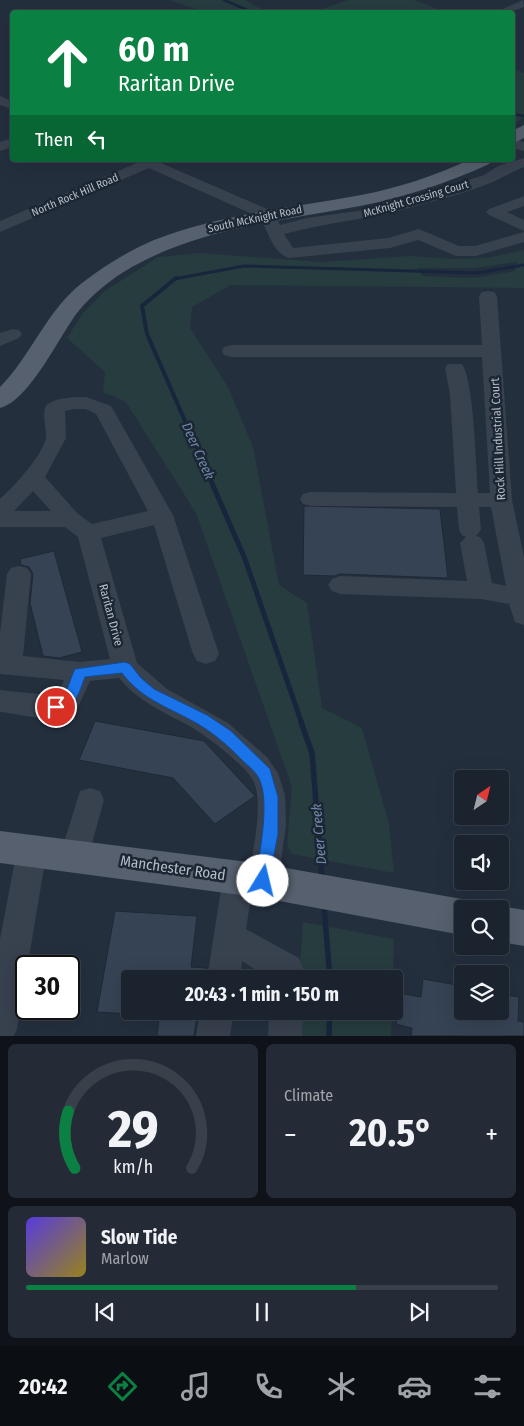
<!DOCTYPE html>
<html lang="en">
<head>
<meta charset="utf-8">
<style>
	body { margin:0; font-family:"Fira Sans Condensed",sans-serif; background:#242b36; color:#f1f3f6; height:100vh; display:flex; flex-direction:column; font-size:19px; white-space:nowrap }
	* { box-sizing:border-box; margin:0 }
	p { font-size:16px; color:#a0a4aa }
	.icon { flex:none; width:28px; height:28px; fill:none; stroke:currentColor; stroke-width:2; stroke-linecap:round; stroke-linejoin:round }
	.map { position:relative; height:1036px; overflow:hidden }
	.drawer { display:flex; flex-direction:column; gap:8px; padding:8px; background:#0f1319; flex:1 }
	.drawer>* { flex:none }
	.banner { position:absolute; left:10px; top:10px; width:505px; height:152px; border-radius:5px; box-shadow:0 5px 20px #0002,0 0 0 1px #39404a; background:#0b8043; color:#fff; overflow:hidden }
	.needle { width:32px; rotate:35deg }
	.controls { position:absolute; left:454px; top:770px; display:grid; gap:10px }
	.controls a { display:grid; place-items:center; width:55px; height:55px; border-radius:5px; background:#1b232e; box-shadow:0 5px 20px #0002,0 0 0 1px #39404a; font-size:25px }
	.speed { position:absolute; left:15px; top:955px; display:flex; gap:10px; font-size:25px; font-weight:700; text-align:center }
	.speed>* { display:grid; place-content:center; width:65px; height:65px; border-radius:50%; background:#1b232e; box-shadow:0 5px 20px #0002,0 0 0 1px #39404a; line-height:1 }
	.speed .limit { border:2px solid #111; border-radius:8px; background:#fff; color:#111 }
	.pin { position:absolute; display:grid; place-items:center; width:42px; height:42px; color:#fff; margin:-21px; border:2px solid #fff; border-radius:50%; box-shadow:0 1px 5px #0007 }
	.me { position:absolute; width:55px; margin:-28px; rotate:9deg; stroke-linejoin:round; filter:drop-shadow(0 0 4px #0008) }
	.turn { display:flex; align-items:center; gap:18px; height:105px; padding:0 25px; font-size:22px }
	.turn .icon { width:65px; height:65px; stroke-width:2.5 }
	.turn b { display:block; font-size:35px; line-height:42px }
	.then { display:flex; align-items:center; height:48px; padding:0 25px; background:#0003; gap:10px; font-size:19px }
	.big { font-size:38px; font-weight:700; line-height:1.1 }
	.drawer .card { flex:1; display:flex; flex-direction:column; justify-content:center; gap:8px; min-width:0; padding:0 18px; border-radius:8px; background:#242b36 }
	.drawer .dial { align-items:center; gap:0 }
	.dial svg { height:130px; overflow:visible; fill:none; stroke:#39404a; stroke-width:7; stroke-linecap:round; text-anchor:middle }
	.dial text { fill:#f1f3f6; stroke:none }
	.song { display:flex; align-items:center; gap:15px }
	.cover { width:60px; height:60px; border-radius:8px; background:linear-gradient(135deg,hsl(250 70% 55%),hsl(50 70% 35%)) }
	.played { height:5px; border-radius:2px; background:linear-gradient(90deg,#0b8043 70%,#39404a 70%) }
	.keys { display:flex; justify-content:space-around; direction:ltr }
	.heat { display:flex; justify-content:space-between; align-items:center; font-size:28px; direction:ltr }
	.drawer .tiles { flex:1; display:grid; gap:8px; grid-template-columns:1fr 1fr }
	.card:last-child { grid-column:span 2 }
	.trip { position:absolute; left:121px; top:970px; width:282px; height:50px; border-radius:5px; background:#1b232e; box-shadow:0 5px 20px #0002,0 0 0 1px #39404a; font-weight:700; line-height:50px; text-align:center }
	.tabs { display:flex; height:80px; justify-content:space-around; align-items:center; background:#0b0e12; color:#a0a4aa }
	.tabs .icon { width:35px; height:35px }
	.tabs .on { color:#0b8043 }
	.tabs b { font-size:22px; color:#f1f3f6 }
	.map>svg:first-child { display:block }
	.green { fill:#263c3f; fill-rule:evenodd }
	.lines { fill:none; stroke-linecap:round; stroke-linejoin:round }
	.stream-far4 { stroke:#17263c; stroke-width:2.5 }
	.stream-far3 { stroke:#17263c; stroke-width:3 }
	.stream-far2 { stroke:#17263c; stroke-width:4 }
	.stream-far1 { stroke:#17263c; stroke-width:5 }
	.stream { stroke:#17263c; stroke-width:5.5 }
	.building { fill:#364354; stroke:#1f2835 }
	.minor { fill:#38414e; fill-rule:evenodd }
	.major { fill:#56606e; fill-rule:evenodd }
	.route { fill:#1a73e8; stroke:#114b97 }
	.labels { text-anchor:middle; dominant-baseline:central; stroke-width:5; stroke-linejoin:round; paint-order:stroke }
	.far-street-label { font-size:11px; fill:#b4bcc9; stroke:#1d2633 }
	.street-label { font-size:12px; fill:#b4bcc9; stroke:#1d2633 }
	.water-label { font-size:14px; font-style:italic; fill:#6d86a8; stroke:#1d2633 }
	.near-street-label { font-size:15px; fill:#b4bcc9; stroke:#1d2633 }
</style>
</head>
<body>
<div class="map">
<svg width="524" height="1036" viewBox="0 0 524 1036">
	<rect width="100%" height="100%" fill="#242f3e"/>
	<path class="green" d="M169,0h76l23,12h-64z
		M348,0h67l29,12h-130z
		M513,68l11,5v44l-11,8z
		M524,250v38l-293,-3 -39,22 -2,21 38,59 25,60 26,138 28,18 15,105 40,20 27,96 5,49 -102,-19 -5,-9 5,-58 -96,-274 -70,-111 -23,-10 2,-20 -38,-34 16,-25 22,-22 53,-34 42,-4 122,9 88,-6 43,3 34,-1zM517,262l-2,9 -40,7 -52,-2 -6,-8h58z
		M303,922l91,17 -1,40h-94z
		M296,1011h96l-1,25h-97z"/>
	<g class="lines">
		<path class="stream-far4" d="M224,0l28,12
			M512,114l12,2"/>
		<path class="stream-far3" d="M174,279l70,-13 233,7 47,-8"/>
		<path class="stream-far2" d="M176,278l-34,28 5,28 62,142"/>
		<path class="stream-far1" d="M208,474l37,85 57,165"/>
		<path class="stream" d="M301,722l11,31 10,125
			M324,906l6,73
			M329,1036l1,-25"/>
	</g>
	<path class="building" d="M304,506l136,3 8,69 -108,-4 -6,2 -31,-1z
		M54,551l28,101 -23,6 -16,-2 -13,-53 3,-29 -4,-7 -8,-2 -1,-6z
		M95,721l109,20 51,55 -40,28 -42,-46 -94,-18z
		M115,911l82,5 -6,51 16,1 -2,11h-75v35l-33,-2z
		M423,979l39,7v25h38v-17l19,3 -1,24 6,1v14h-113l1,-8 -16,-4 3,-31 22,4z
		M160,1011h38l-4,25h-37z"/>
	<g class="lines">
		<path class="minor" d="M523,0l1,7 -14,5h-14z
			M0,96l12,5v8l-12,-4z
			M12,138v9l-12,4v-9z
			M512,139l12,3v9l-12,-3z
			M524,158v9c-11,4 -20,10 -31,15 -24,10 -52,17 -77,24 -44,13 -88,16 -132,28l9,14 95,-10 31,-9 40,17h16l49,-14v10l-48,14h-20l-38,-16 -28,8 -101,10c-15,-4 -22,-27 -28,-40l-112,-50 -149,64v-11l137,-58 -2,-3h19l120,52 6,13 27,-7 58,-8 41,-10 78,-25 14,-9z
			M524,196v10l-17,6 17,8v11l-35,-16 -3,-3 3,-3z
			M488,291l6,1 3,4 15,204 12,57v68l-9,-3 -6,-18 -28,-5 -141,-5 -8,-3 -4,-6 4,-6 8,-3 127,5 -7,-38 6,-6 -4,-2 -3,-5 -2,-23 -146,-1 -8,-2 -3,-5 3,-5 8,-2 145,1 -6,-99 -5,-26 3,-4h14c12,17 14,103 16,129h12l-8,-136h-251l-7,-2 -2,-4 2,-4 7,-2h251l-3,-49 3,-4zM479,507h12l15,79 -14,-3 -8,-40 -4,-6 -4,-1 5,-6z
			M13,329l6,1 3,4 -3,4 -19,8v-13z
			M86,397l25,9 62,109 46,139 -4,7 -9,3 -9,-3 -4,-7 -39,-129 -53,13 36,125 30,26 61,34 39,34 11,16 7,22 1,30 -8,56 -4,10 -11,4 -11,-5 -6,39 53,29 4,11 1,10h-34l-28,-18 -2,18h-33l16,-102 4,-10 11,-4 12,6c4,-24 13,-65 4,-87 -7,-16 -53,-51 -70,-59 -24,-12 -48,-24 -65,-45l-29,3 -13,28c-18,17 -55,5 -77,3v-22l57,6 7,-16 -64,-6v-41l7,-59 4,-6 8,-2 8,2 4,6 -8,82 57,6 30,-3 -32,-122 -13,-10h-65v-28c15,-14 41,-41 46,-61 1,-9 -6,-29 2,-34 9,-7 28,-7 38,-7zM74,409h12l10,5 52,97 -56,13 -14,-10 -33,-37 21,-39 -1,-27zM33,491l18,20h-37z
			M90,788l10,3 4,9 -18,65 -11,4 -11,-4 -4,-10 20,-64z
			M32,837l11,3 4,10 -30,179 -3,7h-14v-97l17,-89 4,-10z
			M200,1011h34l-4,25h-34z
			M269,1011h34l-1,25h-34z"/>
		<path class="major" d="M524,125v13l-12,6v-13z
			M469,160h23l-3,4c-41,19 -84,33 -129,42 -78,15 -157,21 -228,61 -20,11 -41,28 -55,46 -18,24 -48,88 -77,95v-21c31,-31 47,-77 82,-104 22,-17 46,-32 72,-43 65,-26 138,-32 207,-45 37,-7 73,-19 108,-35z
			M0,831l263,33 199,35 14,5 2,5h-16v26l-199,-37 -263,-35z
			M500,906l24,4v36l-24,-4v-33h-8z"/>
	</g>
	<path class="route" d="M125,662l5,2 11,14 13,11 53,26 24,16 39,38 8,28v37l-10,52 -5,2 -5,-2 -3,-5c4,-25 17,-85 2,-106 -5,-7 -15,-14 -21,-21 -15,-15 -31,-27 -49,-36 -25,-13 -48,-22 -65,-45l-37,4c-6,15 -12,41 -34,34l-2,-4 2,-4c17,-5 17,-20 24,-34z"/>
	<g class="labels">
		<g class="far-street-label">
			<text transform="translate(75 195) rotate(-23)">North Rock Hill Road</text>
			<text transform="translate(416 199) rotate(-16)">McKnight Crossing Court</text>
			<text transform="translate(255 219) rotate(-12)">South McKnight Road</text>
		</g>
		<g class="street-label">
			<text transform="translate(498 439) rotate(-93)">Rock Hill Industrial Court</text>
			<text transform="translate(111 615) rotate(75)">Raritan Drive</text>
		</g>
		<g class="water-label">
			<text transform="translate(198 451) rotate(66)">Deer Creek</text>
			<text transform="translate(319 834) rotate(-95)">Deer Creek</text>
		</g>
		<g class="near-street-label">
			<text transform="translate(173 868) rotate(8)">Manchester Road</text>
		</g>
	</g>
</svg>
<div class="controls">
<a><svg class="needle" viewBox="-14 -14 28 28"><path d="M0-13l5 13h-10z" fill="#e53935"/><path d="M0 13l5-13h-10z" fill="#a0a4aa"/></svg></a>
<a><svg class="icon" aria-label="sound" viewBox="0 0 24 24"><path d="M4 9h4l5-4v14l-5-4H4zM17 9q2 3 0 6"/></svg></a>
<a><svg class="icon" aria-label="search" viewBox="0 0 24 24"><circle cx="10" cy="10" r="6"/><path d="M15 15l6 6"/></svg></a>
<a><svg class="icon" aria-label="layers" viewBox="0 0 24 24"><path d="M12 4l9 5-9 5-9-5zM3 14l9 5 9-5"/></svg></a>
</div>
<div class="speed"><div class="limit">30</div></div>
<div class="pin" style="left:56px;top:707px;background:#d93025"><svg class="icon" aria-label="arrive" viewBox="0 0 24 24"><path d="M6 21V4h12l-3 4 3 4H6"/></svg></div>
<svg class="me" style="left:263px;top:881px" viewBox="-20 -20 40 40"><circle r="19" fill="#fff"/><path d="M0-13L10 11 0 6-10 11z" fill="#1a73e8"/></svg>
<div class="trip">20:43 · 1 min · 150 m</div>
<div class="banner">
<div class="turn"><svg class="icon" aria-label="ahead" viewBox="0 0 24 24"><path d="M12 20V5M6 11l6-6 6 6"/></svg><div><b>60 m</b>Raritan Drive</div></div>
<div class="then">Then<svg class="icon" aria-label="left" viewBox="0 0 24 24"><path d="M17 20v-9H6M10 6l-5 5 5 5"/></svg></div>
</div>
</div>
<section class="drawer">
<div class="tiles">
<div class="card dial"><svg viewBox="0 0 100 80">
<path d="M14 69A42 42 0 1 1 86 69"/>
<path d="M14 69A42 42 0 0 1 10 34" stroke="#0b8043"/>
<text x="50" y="56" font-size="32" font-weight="700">29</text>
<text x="50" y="72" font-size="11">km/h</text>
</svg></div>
<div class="card"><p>Climate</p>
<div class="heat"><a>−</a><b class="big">20.5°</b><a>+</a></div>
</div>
<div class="card">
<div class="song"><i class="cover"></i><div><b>Slow Tide</b><p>Marlow</p></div></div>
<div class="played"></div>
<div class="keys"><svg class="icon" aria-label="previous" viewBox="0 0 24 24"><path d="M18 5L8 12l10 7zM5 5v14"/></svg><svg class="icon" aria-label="pause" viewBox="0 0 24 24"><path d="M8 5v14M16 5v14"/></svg><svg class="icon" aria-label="next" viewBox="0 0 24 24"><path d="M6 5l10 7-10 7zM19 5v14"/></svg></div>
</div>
</div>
</section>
<nav class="tabs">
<b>20:42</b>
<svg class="icon on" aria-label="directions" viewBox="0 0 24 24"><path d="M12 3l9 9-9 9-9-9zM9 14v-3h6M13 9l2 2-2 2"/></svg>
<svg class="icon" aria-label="music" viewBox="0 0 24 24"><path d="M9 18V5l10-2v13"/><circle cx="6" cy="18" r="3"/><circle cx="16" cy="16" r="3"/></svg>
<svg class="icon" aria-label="phone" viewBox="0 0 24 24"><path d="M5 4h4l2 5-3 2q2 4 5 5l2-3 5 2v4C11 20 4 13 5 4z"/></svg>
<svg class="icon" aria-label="climate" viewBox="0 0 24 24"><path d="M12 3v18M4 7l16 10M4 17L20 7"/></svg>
<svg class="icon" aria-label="car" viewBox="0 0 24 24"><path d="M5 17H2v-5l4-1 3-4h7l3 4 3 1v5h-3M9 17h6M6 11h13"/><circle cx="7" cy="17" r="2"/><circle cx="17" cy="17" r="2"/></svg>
<svg class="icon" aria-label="filters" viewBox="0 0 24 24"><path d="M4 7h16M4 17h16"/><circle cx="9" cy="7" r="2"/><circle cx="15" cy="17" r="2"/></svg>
</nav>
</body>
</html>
